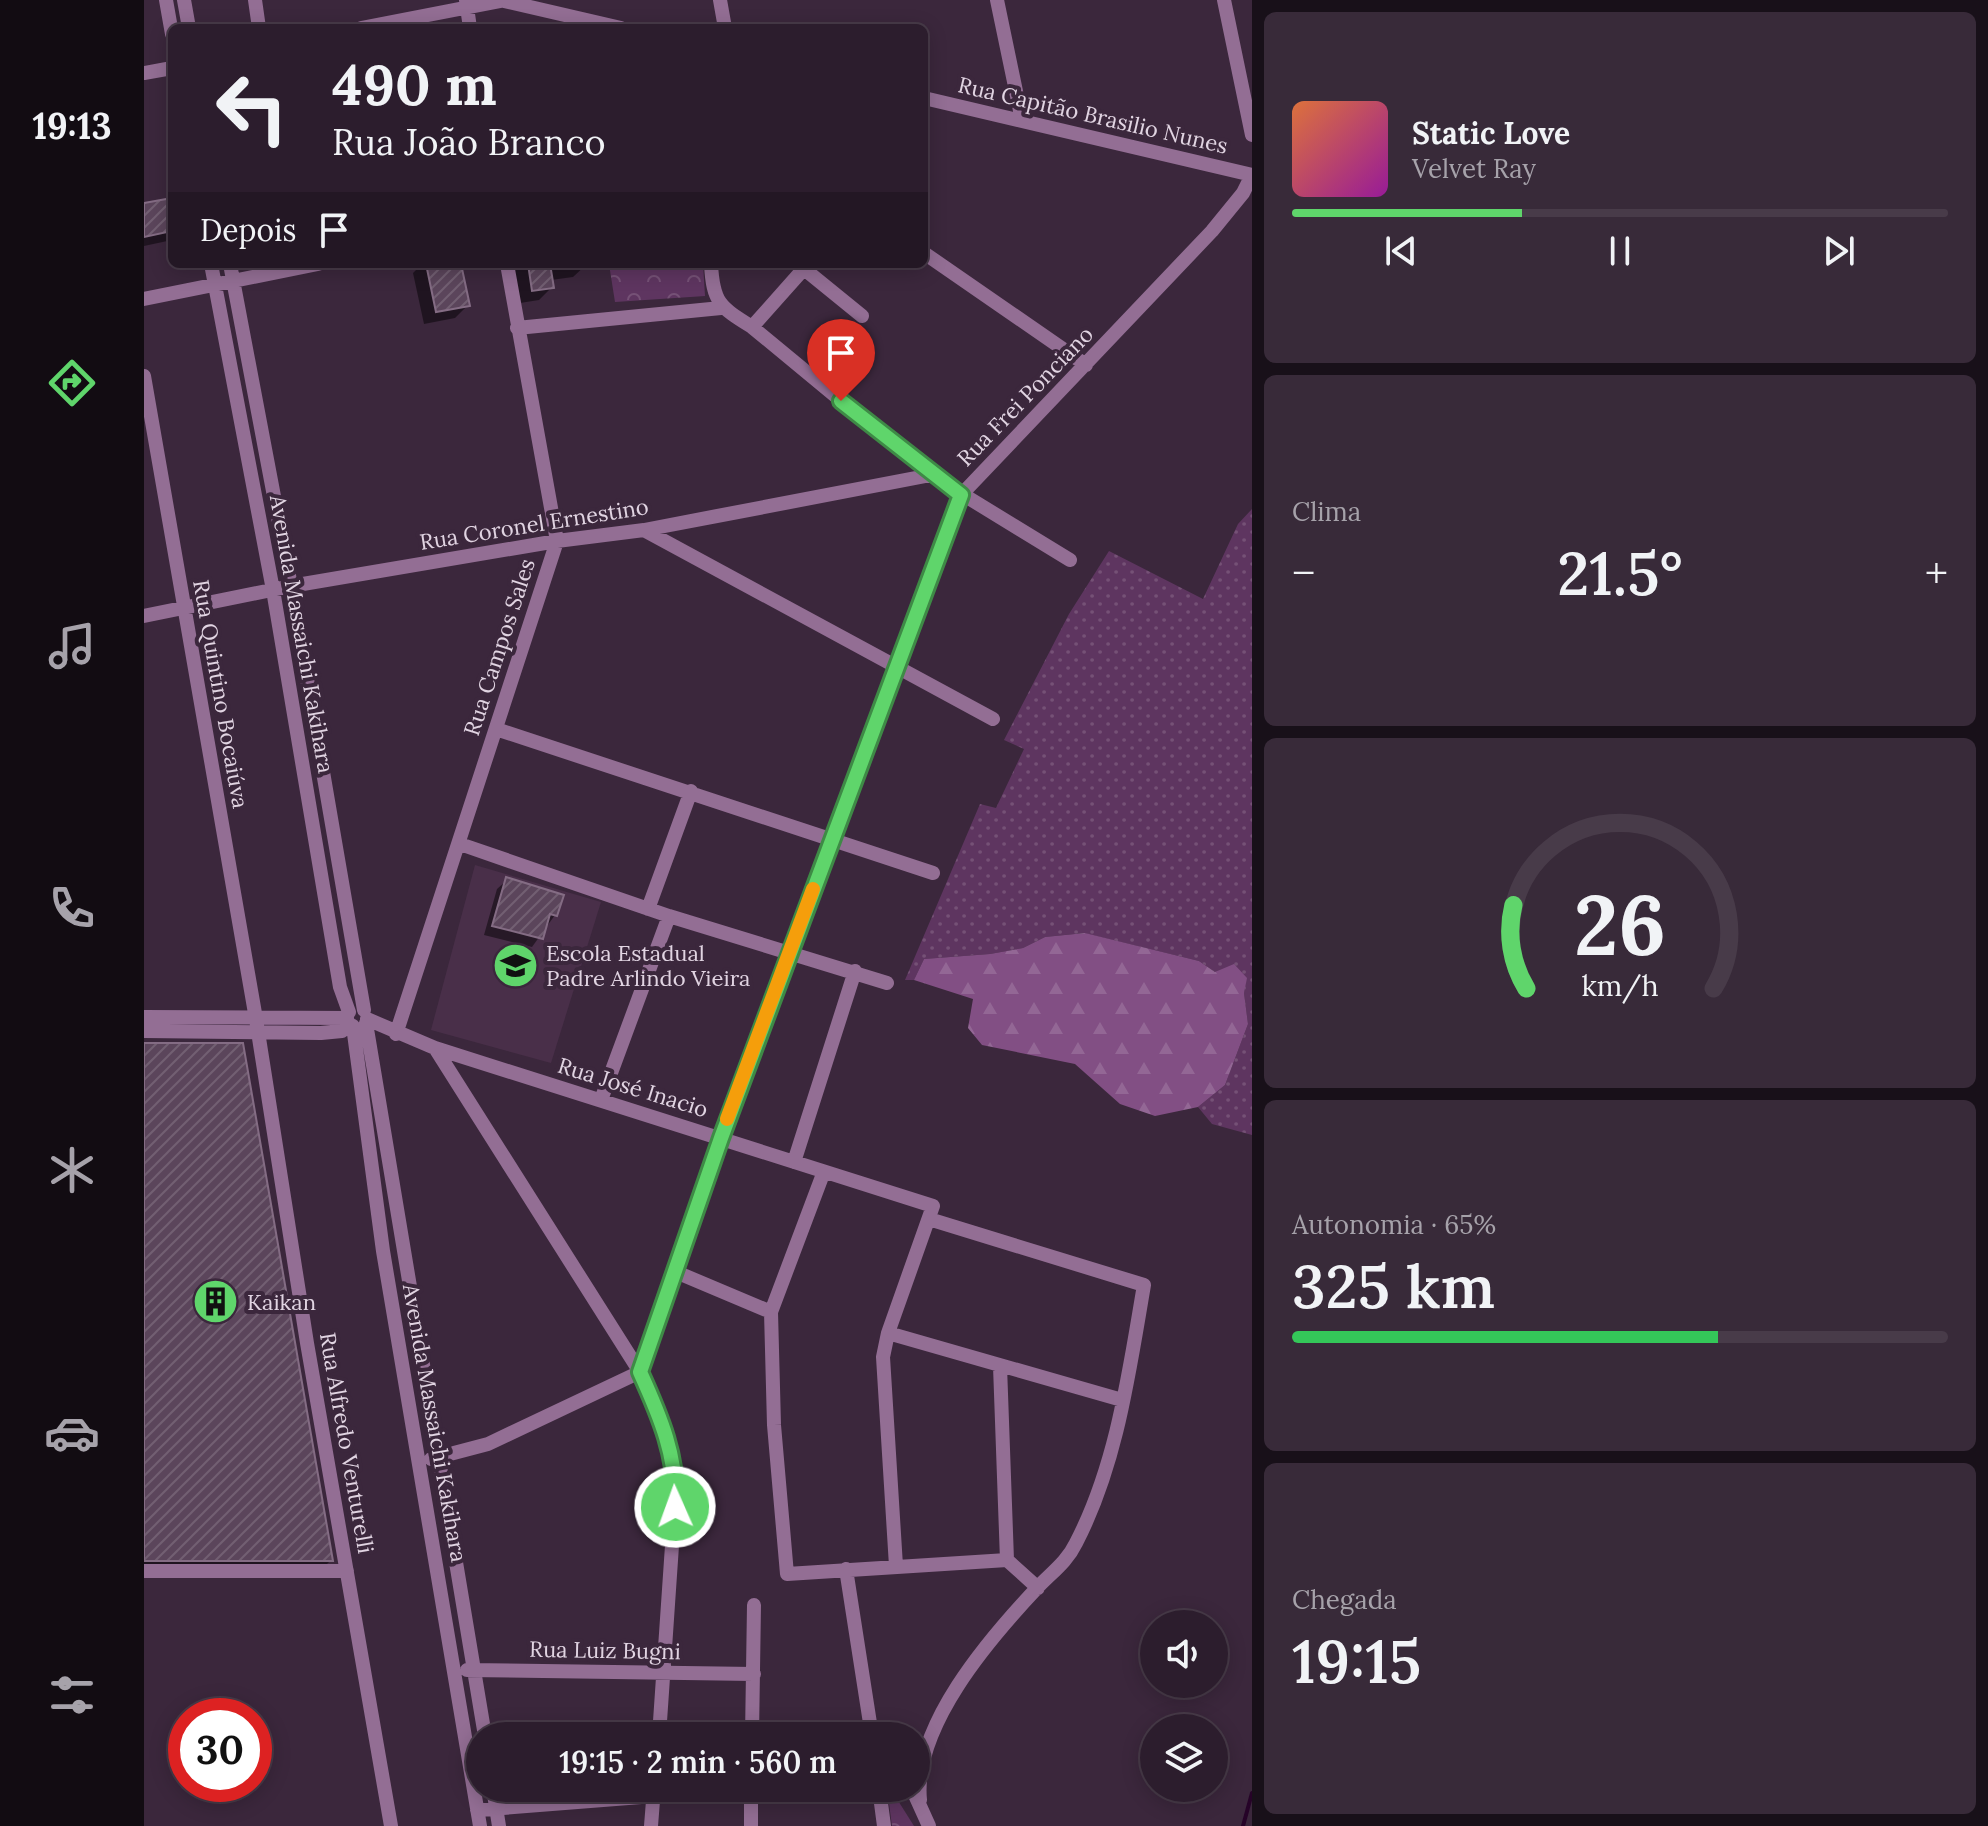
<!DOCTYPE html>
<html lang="pt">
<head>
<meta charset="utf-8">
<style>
	body { margin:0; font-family:Lora,serif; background:#382a39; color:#f1f3f6; height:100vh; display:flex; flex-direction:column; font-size:30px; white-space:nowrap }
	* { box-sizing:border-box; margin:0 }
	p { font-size:26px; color:#a6a2aa }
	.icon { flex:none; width:44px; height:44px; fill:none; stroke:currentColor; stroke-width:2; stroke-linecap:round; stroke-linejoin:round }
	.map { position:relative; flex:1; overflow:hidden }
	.side { display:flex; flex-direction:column; gap:12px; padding:12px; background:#181019; width:736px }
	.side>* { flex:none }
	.hud { position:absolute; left:24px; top:24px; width:760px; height:244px; border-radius:12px; box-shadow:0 4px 20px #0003,0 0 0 2px #483b49; background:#2c1d2d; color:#f1f3f6; overflow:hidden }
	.controls { position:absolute; left:996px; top:1610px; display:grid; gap:16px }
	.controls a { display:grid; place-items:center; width:88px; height:88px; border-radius:50%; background:#2c1d2d; box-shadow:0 4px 20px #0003,0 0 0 2px #483b49; font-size:40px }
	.speed { position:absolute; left:24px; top:1698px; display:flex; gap:16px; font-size:40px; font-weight:700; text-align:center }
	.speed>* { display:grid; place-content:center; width:104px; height:104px; border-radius:50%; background:#2c1d2d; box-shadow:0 4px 20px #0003,0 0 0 2px #483b49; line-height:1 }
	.speed .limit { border:12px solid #d22; background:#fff; color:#111 }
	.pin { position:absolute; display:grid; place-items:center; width:68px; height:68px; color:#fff; margin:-82px -34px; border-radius:50% 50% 50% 0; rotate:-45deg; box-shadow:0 0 8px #0007 }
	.pin .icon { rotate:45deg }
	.me { position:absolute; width:88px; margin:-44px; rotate:358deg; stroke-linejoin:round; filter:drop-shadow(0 0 6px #0008) }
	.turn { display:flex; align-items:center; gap:28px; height:168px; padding:0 32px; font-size:36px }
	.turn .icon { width:104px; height:104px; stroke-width:2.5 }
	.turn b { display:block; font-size:56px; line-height:68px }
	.then { display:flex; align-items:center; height:76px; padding:0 32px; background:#0003; gap:16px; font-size:30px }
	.big { font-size:60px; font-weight:600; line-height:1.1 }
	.side .tile { flex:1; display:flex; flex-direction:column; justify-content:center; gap:12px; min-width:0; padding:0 28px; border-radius:12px; background:#382a39 }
	.side .dial { align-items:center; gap:0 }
	.dial svg { height:208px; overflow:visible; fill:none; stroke:#483b49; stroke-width:7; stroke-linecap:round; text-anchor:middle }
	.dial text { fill:#f1f3f6; stroke:none }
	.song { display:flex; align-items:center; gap:24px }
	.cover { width:96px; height:96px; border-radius:12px; background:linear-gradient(135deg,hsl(20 70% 55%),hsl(300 70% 35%)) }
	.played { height:8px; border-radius:4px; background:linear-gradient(90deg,#5fd56b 35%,#483b49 35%) }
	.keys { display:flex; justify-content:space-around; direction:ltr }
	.heat { display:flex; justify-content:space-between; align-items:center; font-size:44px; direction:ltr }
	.charge { height:12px; border-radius:6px; background:linear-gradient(90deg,#34c759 65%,#483b49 0) }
	.trip { position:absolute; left:322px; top:1722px; width:464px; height:80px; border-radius:40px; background:#2c1d2d; box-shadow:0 4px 20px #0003,0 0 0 2px #483b49; font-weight:600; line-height:80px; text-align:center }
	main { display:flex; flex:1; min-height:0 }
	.tabs { display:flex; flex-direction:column; width:144px; justify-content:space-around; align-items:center; background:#120c12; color:#a6a2aa }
	.tabs .icon { width:56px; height:56px }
	.tabs .selected { color:#5fd56b }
	.tabs b { font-size:36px; color:#f1f3f6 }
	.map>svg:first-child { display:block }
	.built { fill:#492f49 }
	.grass { fill:url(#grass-dots) }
	.forest { fill:url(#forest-firs) }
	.park { fill:url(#park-crowns) }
	.shadow { fill:#0007 }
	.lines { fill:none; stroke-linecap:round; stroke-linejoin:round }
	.stream { stroke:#260328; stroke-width:4 }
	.building { fill:url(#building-hatch); stroke:#846c84; stroke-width:2 }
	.minor { stroke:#936e94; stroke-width:14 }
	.route-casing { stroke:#3e8a46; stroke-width:20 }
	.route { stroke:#5fd56b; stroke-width:14 }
	.slow { stroke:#f59e0b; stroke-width:14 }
	.labels { text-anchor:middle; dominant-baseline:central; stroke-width:8; stroke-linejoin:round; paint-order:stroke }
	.street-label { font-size:22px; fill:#e1d4e2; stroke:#3b273c }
	.poi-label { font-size:22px; fill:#e1d4e2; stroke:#3b273c; text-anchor:start }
</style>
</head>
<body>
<main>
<nav class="tabs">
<b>19:13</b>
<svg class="icon selected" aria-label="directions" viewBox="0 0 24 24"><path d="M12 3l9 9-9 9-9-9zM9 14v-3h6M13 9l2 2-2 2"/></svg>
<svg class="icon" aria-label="music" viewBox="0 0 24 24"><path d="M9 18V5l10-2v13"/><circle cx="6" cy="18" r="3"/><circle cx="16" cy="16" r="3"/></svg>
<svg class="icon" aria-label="phone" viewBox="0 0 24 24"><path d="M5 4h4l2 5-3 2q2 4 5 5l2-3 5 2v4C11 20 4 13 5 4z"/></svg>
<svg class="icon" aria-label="climate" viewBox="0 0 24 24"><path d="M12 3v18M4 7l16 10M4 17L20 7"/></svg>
<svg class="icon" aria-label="car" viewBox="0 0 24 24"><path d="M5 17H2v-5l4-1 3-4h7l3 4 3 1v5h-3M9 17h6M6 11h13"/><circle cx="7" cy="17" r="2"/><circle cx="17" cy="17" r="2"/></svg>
<svg class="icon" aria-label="filters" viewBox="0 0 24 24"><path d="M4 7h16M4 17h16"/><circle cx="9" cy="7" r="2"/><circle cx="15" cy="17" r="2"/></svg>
</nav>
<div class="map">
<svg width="1108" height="1826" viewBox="0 0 1108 1826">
	<defs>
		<pattern id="grass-dots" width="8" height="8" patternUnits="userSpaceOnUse" patternTransform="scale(2)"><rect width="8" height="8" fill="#5e3560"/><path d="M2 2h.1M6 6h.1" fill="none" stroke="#755176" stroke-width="1.8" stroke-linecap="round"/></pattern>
		<pattern id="forest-firs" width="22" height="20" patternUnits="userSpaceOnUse" patternTransform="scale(2)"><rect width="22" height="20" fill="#824f84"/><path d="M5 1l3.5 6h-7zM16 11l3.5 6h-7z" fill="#936795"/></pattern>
		<pattern id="park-crowns" width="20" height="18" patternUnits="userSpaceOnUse" patternTransform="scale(2)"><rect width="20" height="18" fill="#5e3560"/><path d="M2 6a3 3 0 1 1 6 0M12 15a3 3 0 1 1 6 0" fill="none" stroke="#755176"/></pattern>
		<pattern id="building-hatch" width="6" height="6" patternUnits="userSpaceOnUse" patternTransform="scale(2)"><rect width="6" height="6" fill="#5b455b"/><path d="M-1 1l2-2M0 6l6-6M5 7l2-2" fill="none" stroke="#725f72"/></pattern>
	</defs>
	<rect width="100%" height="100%" fill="#3b273c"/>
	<path class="built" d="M331,865l126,37 -50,161 -120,-33z"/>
	<path class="grass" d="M1108,509v626l-40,-11 -14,-17 27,-22 23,-61 -4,-31 2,-15 -31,-6 -16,-11 -115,-28 -39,4 -22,11 -33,6 -66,5 -10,21h-9l75,-176 16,4 28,-59 -20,-9 65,-126 40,-63 94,48 35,-75z"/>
	<path class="forest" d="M941,933l114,28 16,11 19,-8 13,14 -3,15 4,31 -23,61 -27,22 -43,9 -35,-12 -45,-40 -93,-19 -14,-17 5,-29 -59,-19 10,-21 66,-5 33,-6 22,-11z"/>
	<path class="park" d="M465,264h94l2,32 -90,6z
		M743,1788h3l24,38h-22z"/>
	<path class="shadow" d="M309,22l1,6h-30z
		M28,200v40l-28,6v-41z
		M278,264h37l9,41 -13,13 -31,6 -11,-51z
		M369,264h73v1l-13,12 -22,3 1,7 -13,13 -19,3z
		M363,880l48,35 -23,32 -48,-12 13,-46z
		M0,1045l187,515 -13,13 -174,2z"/>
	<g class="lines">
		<path class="stream" d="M1099,1826l9,-33"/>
	</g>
	<path class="building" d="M28,198v33l-28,6v-34z
		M282,264h35l9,42 -34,6z
		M384,264h22l4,24 -22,3z
		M362,877l58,18 -7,21 -7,-2 -7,25 -51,-13z
		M0,1043h99l90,518h-189z"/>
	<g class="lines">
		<path class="minor" d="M22,0l6,34
			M40,0l5,28
			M111,0l4,28
			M322,0l4,28
			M576,0l5,28
			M853,0l25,120
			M1080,0l28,135
			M360,1l117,27
			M217,28l145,-28
			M0,73l28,-5
			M780,98l328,77
			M780,253l162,112
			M67,264l62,326 67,397 9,25
			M86,264l61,322 73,424
			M567,264c2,39 9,43 41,63l179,148 139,85
			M659,268l59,48
			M0,299l174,-35
			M608,327l56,-63
			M373,328l204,-20
			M0,376l112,643 51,324 84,483
			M500,530l349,189
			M0,616l147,-30 266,-45 87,-11 287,-55
			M352,729l437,144
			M316,844l209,72 218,67
			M504,909l43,-118
			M0,1017l203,1
			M223,1019l68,29 498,158 -45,127 -5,24 13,209
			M222,1023l119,713
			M209,1026l30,225 97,575
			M0,1031l177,2 21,-2 8,-7
			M252,1034l161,-493 -50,-277
			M291,1048l205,324 22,48 14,67 -17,249
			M457,1100l68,-184
			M650,1162l61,-191
			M679,1174l-52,138 3,113 13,149 220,-14 31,28
			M532,1272l95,40
			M744,1333l234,67
			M856,1366l7,194
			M496,1372l81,-234 240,-643 251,-264 31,-38 9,-18
			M287,1459l57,-15 152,-72
			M702,1569l26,167
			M0,1571h203
			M323,1670l287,4
			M608,1736l2,-131
			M349,1788l6,38
			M735,1788l5,38
			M771,1795l14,31
			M776,1800c-7,-73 68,-160 117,-212 14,-15 30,-26 39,-45 41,-79 53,-171 68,-258l-215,-66
			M333,1810l177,-14
			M507,1826l3,-38
			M607,1826v-38"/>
	</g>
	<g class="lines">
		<defs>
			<path id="route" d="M531,1507c3,-49 -15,-91 -35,-135l81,-234 240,-643 -120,-94"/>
		</defs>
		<use href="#route" class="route-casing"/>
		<use href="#route" class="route"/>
		<path class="slow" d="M583,1119l86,-230"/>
	</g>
	<defs>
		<symbol id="school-disc" viewBox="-11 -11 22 22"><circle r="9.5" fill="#5fd56b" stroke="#3b273c"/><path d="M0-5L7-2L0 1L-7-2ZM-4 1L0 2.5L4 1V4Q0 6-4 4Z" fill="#111"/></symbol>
		<symbol id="building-disc" viewBox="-11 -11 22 22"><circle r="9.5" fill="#5fd56b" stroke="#3b273c"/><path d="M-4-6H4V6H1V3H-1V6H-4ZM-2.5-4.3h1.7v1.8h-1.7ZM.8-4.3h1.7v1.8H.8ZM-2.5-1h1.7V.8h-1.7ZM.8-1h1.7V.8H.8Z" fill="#111"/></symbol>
	</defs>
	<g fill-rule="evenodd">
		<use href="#school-disc" x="346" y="940" width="51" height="51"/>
		<use href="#building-disc" x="46" y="1276" width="51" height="51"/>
	</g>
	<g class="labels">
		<g class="street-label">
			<text transform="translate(949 115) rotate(13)">Rua Capitão Brasilio Nunes</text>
			<text transform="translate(881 396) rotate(-46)">Rua Frei Ponciano</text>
			<text transform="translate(390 524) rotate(-9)">Rua Coronel Ernestino</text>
			<text transform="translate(158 634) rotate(80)">Avenida Massaichi Kakihara</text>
			<text transform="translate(355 647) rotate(-72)">Rua Campos Sales</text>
			<text transform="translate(77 694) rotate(80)">Rua Quintino Bocaiúva</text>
			<text transform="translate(489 1087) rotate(17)">Rua José Inacio</text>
			<text transform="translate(291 1423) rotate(80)">Avenida Massaichi Kakihara</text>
			<text transform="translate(203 1443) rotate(80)">Rua Alfredo Venturelli</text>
			<text transform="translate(461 1650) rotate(1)">Rua Luiz Bugni</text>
		</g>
		<g class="poi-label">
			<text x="402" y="953">Escola Estadual<tspan x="402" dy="25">Padre Arlindo Vieira</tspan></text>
			<text x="103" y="1302">Kaikan</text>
		</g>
	</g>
</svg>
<div class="controls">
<a><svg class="icon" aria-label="sound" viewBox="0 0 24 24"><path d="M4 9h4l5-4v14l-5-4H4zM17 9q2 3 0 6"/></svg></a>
<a><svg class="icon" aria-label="layers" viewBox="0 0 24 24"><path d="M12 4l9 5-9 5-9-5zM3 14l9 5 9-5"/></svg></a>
</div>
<div class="speed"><div class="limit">30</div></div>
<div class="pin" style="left:697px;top:401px;background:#d93025"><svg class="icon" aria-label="arrive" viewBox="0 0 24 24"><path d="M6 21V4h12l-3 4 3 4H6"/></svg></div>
<svg class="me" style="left:531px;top:1507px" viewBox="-20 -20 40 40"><circle r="17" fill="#5fd56b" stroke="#fff" stroke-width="3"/><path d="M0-11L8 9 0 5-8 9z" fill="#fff"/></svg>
<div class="trip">19:15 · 2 min · 560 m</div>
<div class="hud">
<div class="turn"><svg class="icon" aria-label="left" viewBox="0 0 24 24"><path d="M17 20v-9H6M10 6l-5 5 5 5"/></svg><div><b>490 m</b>Rua João Branco</div></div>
<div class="then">Depois<svg class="icon" aria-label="arrive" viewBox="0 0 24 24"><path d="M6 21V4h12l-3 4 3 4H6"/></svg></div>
</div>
</div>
<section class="side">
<div class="tile">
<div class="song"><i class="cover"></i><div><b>Static Love</b><p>Velvet Ray</p></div></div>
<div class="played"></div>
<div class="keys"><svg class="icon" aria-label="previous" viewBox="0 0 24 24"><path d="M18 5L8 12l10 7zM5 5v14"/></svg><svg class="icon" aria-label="pause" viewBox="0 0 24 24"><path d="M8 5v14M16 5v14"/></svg><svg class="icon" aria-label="next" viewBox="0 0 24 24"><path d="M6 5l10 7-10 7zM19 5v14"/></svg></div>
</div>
<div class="tile"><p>Clima</p>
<div class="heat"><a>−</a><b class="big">21.5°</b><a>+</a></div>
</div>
<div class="tile dial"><svg viewBox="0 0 100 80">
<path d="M14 69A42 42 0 1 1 86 69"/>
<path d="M14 69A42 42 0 0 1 9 37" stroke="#5fd56b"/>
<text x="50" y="56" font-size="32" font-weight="700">26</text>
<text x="50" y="72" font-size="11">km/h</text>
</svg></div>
<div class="tile"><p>Autonomia · 65%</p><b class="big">325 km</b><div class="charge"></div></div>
<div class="tile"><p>Chegada</p><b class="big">19:15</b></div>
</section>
</main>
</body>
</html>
